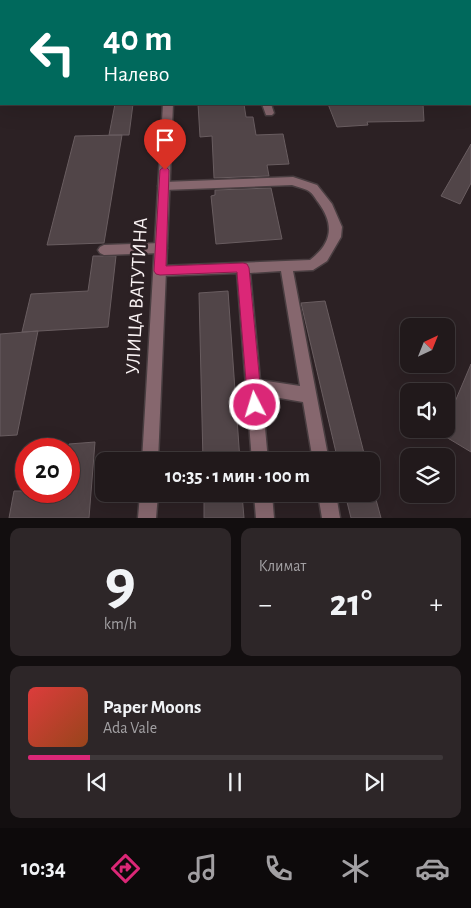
<!DOCTYPE html>
<html lang="ru">
<head>
<meta charset="utf-8">
<style>
	body { margin:0; font-family:"Alegreya Sans",sans-serif; background:#2d2628; color:#f1f3f6; height:100vh; display:flex; flex-direction:column; font-size:19px; white-space:nowrap }
	* { box-sizing:border-box; margin:0 }
	p { font-size:16px; color:#a2a0a3 }
	.icon { flex:none; width:28px; height:28px; fill:none; stroke:currentColor; stroke-width:2; stroke-linecap:round; stroke-linejoin:round }
	.map { position:relative; height:518px; overflow:hidden }
	.panel { display:flex; flex-direction:column; gap:10px; padding:10px; background:#120e0f; flex:1 }
	.panel>* { flex:none }
	.guide { position:absolute; left:0px; top:0px; width:471px; height:105px; box-shadow:0 5px 20px #0002,0 0 0 1px #3e383a; background:#00695c; color:#fff; overflow:hidden }
	.needle { width:32px; rotate:43deg }
	.tools { position:absolute; left:400px; top:318px; display:grid; gap:10px }
	.tools a { display:grid; place-items:center; width:55px; height:55px; border-radius:10px; background:#21191b; box-shadow:0 5px 20px #0002,0 0 0 1px #3e383a; font-size:25px }
	.speed { position:absolute; left:15px; top:438px; display:flex; gap:10px; font-size:25px; font-weight:700; text-align:center }
	.speed>* { display:grid; place-content:center; width:65px; height:65px; border-radius:50%; background:#21191b; box-shadow:0 5px 20px #0002,0 0 0 1px #3e383a; line-height:1 }
	.speed .limit { border:8px solid #d22; background:#fff; color:#111 }
	.pin { position:absolute; display:grid; place-items:center; width:42px; height:42px; color:#fff; margin:-51px -21px; border-radius:50% 50% 50% 0; rotate:-45deg; box-shadow:0 0 5px #0007 }
	.pin .icon { rotate:45deg }
	.me { position:absolute; width:55px; margin:-28px; rotate:355deg; stroke-linejoin:round; filter:drop-shadow(0 0 4px #0008) }
	.turn { display:flex; align-items:center; gap:18px; height:105px; padding:0 20px; font-size:22px }
	.turn .icon { width:65px; height:65px; stroke-width:2.5 }
	.turn b { display:block; font-size:35px; line-height:42px }
	.big { font-size:38px; font-weight:700; line-height:1.1 }
	.panel .widget { flex:1; display:flex; flex-direction:column; justify-content:center; gap:8px; min-width:0; padding:0 18px; border-radius:10px; background:#2d2628 }
	.panel .dial { align-items:center; gap:0 }
	.dial b { font-size:65px; line-height:1 }
	.song { display:flex; align-items:center; gap:15px }
	.cover { width:60px; height:60px; border-radius:8px; background:linear-gradient(135deg,hsl(0 70% 55%),hsl(20 70% 35%)) }
	.played { height:5px; border-radius:2px; background:linear-gradient(90deg,#db2777 15%,#3e383a 15%) }
	.keys { display:flex; justify-content:space-around; direction:ltr }
	.heat { display:flex; justify-content:space-between; align-items:center; font-size:28px; direction:ltr }
	.panel .tiles { flex:1; display:grid; gap:10px; grid-template-columns:1fr 1fr }
	.widget:last-child { grid-column:span 2 }
	.trip { position:absolute; left:95px; top:452px; width:285px; height:50px; border-radius:10px; background:#21191b; box-shadow:0 5px 20px #0002,0 0 0 1px #3e383a; font-weight:700; line-height:50px; text-align:center }
	.menu { display:flex; height:80px; justify-content:space-around; align-items:center; background:#0d0a0b; color:#a2a0a3 }
	.menu .icon { width:35px; height:35px }
	.menu .current { color:#db2777 }
	.menu b { font-size:22px; color:#f1f3f6 }
	.map>svg:first-child { display:block }
	.building { fill:#514548; stroke:#695d60 }
	.lines { fill:none; stroke-linecap:round; stroke-linejoin:round }
	.lane-casing { stroke:#493e41; stroke-width:3 }
	.street-casing { stroke:#493e41; stroke-width:3 }
	.lane { fill:#86676e; fill-rule:evenodd }
	.street { fill:#86676e; fill-rule:evenodd }
	.route { fill:#db2777; stroke:#8e194d }
	.labels { text-anchor:middle; dominant-baseline:central; stroke-width:5; stroke-linejoin:round; paint-order:stroke }
	.street-label { font-size:20px; fill:#faf3f4; stroke:#2c2124 }
</style>
</head>
<body>
<div class="map">
<svg width="471" height="518" viewBox="0 0 471 518">
	<rect width="100%" height="100%" fill="#2c2124"/>
	<path class="building" d="M115,104h18l-4,31h-20z
		M198,104h46l2,13h7l3,18 27,-1 6,30 -22,1 2,11 -55,2 -2,-42 -12,1z
		M328,104h95l1,17 -57,1 1,3 -31,2z
		M122,135l-18,108 -57,2 28,-109z
		M471,144v39l-11,21 -19,-8z
		M271,188l11,51 -66,5 -5,-48 4,-1v-5z
		M93,256h23l-8,71 -86,5 9,-38 57,-3z
		M228,291l12,170h-37l-4,-168z
		M325,301l41,160h-28l-37,-158z
		M38,331l-21,104 -17,1v-102z
		M471,364v88l-30,-18 3,-5h2v-6z
		M95,442l-6,76h-80l5,-27h55v-47z
		M371,481l10,37h-30l-6,-24h26z
		M204,494h38l2,24h-40z"/>
	<g class="lines">
		<defs>
			<path id="lane" d="M121,0h8v1h-7z
				M262,104h9l3,9 -2,2h-6z
				M293,177l24,8 15,19 10,23 -1,10 -14,24 -14,9 -20,1 36,190h-16l-10,-59 -41,-7 6,66h-16l-15,-188 -77,3 -5,-1 -1,-4 1,-4 5,-1 150,-6c22,-17 25,-35 8,-58 -3,-4 -6,-10 -11,-12 -4,-2 -10,-3 -15,-5l-128,5 -6,-4 6,-4zM281,271l19,115 -40,-6 -10,-107z
				M161,243l4,2 2,3 -2,3 -4,2 -57,2 -4,-2 -2,-3 2,-3 4,-2z
				M254,494h18l2,24h-18z
				M318,494h18l4,24h-18z"/>
			<path id="street" d="M167,0h8v1h-7z
				M163,104h10l-15,357h-16z
				M140,494h18l-2,24h-18z"/>
		</defs>
		<use href="#lane" class="lane-casing"/>
		<use href="#street" class="street-casing"/>
		<use href="#lane" class="lane"/>
		<use href="#street" class="street"/>
	</g>
	<path class="route" d="M165,166l4,4 -3,96 77,-3 4,1 2,4 13,137 -2,5 -5,2 -5,-2 -2,-5 -11,-133 -77,3 -4,-1 -2,-3 6,-101z"/>
	<g class="labels">
		<g class="street-label">
			<text transform="translate(137 296) rotate(-87)">УЛИЦА ВАТУТИНА</text>
		</g>
	</g>
</svg>
<div class="tools">
<a><svg class="needle" viewBox="-14 -14 28 28"><path d="M0-13l5 13h-10z" fill="#e53935"/><path d="M0 13l5-13h-10z" fill="#a2a0a3"/></svg></a>
<a><svg class="icon" aria-label="sound" viewBox="0 0 24 24"><path d="M4 9h4l5-4v14l-5-4H4zM17 9q2 3 0 6"/></svg></a>
<a><svg class="icon" aria-label="layers" viewBox="0 0 24 24"><path d="M12 4l9 5-9 5-9-5zM3 14l9 5 9-5"/></svg></a>
</div>
<div class="speed"><div class="limit">20</div></div>
<div class="pin" style="left:165px;top:170px;background:#d93025"><svg class="icon" aria-label="arrive" viewBox="0 0 24 24"><path d="M6 21V4h12l-3 4 3 4H6"/></svg></div>
<svg class="me" style="left:255px;top:405px" viewBox="-20 -20 40 40"><circle r="17" fill="#db2777" stroke="#fff" stroke-width="3"/><path d="M0-11L8 9 0 5-8 9z" fill="#fff"/></svg>
<div class="trip">10:35 · 1 мин · 100 m</div>
<div class="guide">
<div class="turn"><svg class="icon" aria-label="left" viewBox="0 0 24 24"><path d="M17 20v-9H6M10 6l-5 5 5 5"/></svg><div><b>40 m</b>Налево</div></div>
</div>
</div>
<section class="panel">
<div class="tiles">
<div class="widget dial"><b>9</b><p>km/h</p></div>
<div class="widget"><p>Климат</p>
<div class="heat"><a>−</a><b class="big">21°</b><a>+</a></div>
</div>
<div class="widget">
<div class="song"><i class="cover"></i><div><b>Paper Moons</b><p>Ada Vale</p></div></div>
<div class="played"></div>
<div class="keys"><svg class="icon" aria-label="previous" viewBox="0 0 24 24"><path d="M18 5L8 12l10 7zM5 5v14"/></svg><svg class="icon" aria-label="pause" viewBox="0 0 24 24"><path d="M8 5v14M16 5v14"/></svg><svg class="icon" aria-label="next" viewBox="0 0 24 24"><path d="M6 5l10 7-10 7zM19 5v14"/></svg></div>
</div>
</div>
</section>
<nav class="menu">
<b>10:34</b>
<svg class="icon current" aria-label="directions" viewBox="0 0 24 24"><path d="M12 3l9 9-9 9-9-9zM9 14v-3h6M13 9l2 2-2 2"/></svg>
<svg class="icon" aria-label="music" viewBox="0 0 24 24"><path d="M9 18V5l10-2v13"/><circle cx="6" cy="18" r="3"/><circle cx="16" cy="16" r="3"/></svg>
<svg class="icon" aria-label="phone" viewBox="0 0 24 24"><path d="M5 4h4l2 5-3 2q2 4 5 5l2-3 5 2v4C11 20 4 13 5 4z"/></svg>
<svg class="icon" aria-label="climate" viewBox="0 0 24 24"><path d="M12 3v18M4 7l16 10M4 17L20 7"/></svg>
<svg class="icon" aria-label="car" viewBox="0 0 24 24"><path d="M5 17H2v-5l4-1 3-4h7l3 4 3 1v5h-3M9 17h6M6 11h13"/><circle cx="7" cy="17" r="2"/><circle cx="17" cy="17" r="2"/></svg>
</nav>
</body>
</html>
